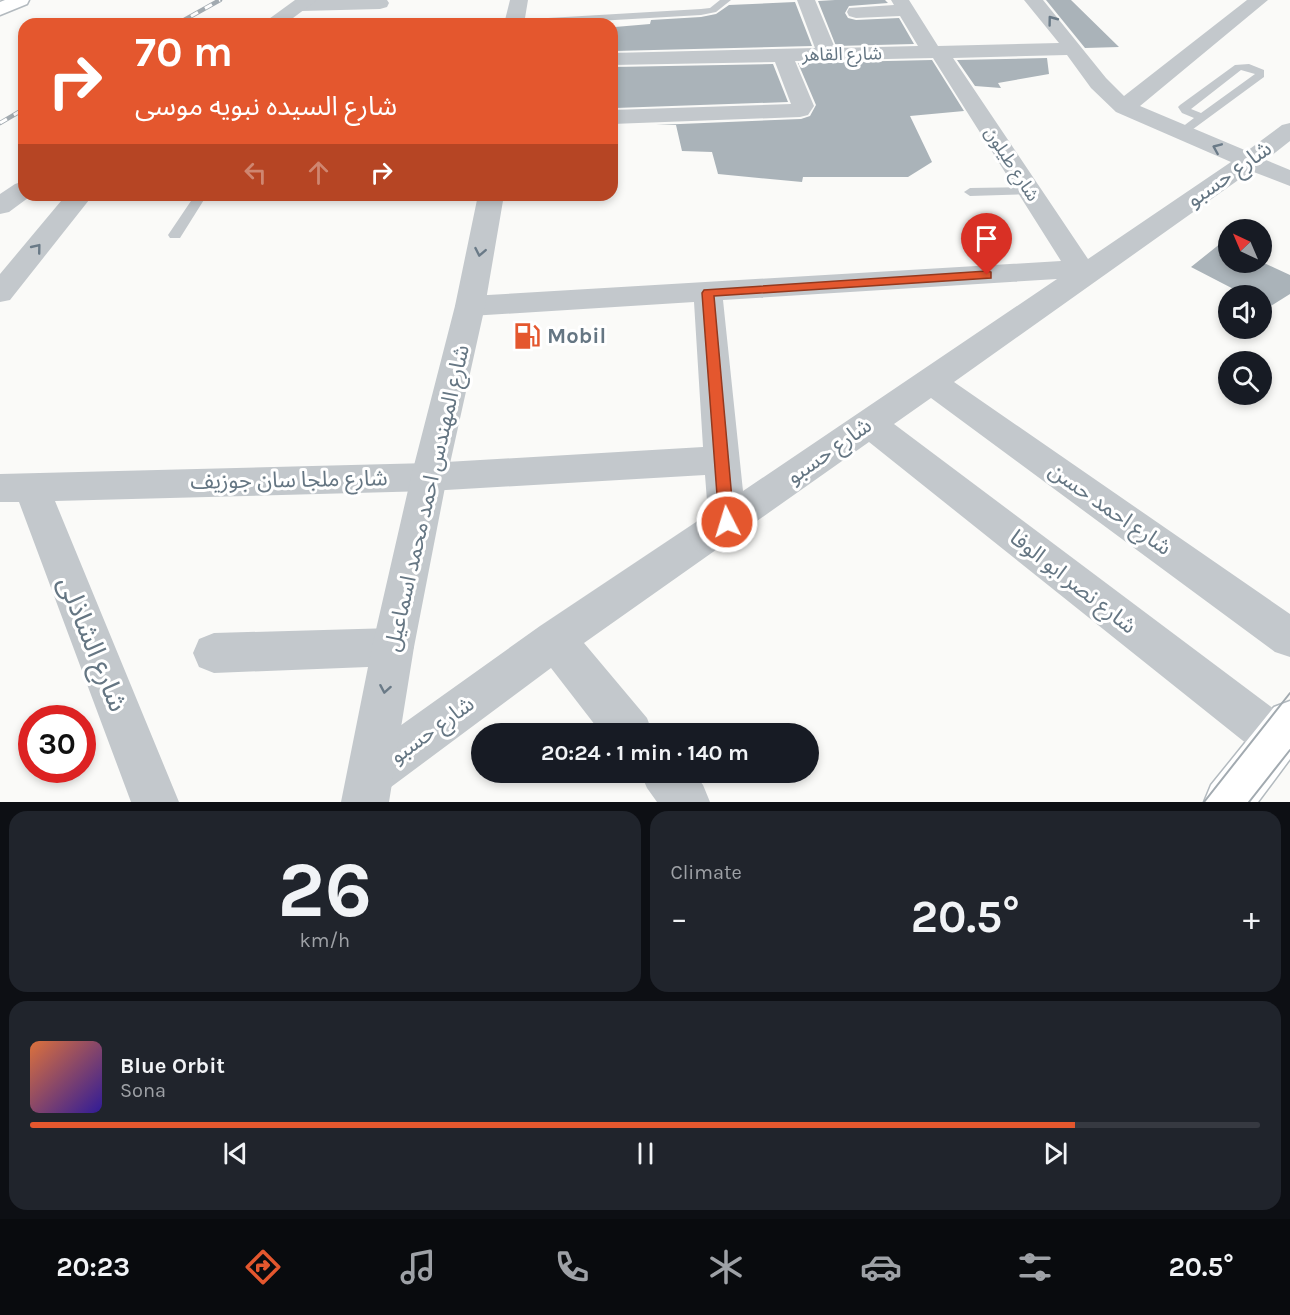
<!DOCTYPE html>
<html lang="en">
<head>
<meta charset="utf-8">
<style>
	body { margin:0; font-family:Karla,"Noto Sans Arabic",sans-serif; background:#20242c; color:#f1f3f6; height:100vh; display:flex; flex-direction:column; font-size:22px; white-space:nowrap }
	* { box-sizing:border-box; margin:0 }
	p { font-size:20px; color:#9ea1a6 }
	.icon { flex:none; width:33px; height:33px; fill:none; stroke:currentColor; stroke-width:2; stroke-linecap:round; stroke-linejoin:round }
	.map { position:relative; height:802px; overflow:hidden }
	.sheet { display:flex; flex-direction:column; gap:9px; padding:9px; background:#0d0f14; flex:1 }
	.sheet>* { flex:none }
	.hud { position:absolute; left:18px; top:18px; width:600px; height:183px; border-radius:18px; box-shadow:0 3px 9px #0003; background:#e4572e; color:#fff; overflow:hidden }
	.needle { width:39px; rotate:316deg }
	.fabs { position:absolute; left:1218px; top:219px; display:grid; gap:12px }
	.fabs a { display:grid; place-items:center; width:54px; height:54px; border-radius:50%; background:#171b24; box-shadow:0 3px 9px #0003; font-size:30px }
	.speed { position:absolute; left:18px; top:705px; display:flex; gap:12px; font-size:30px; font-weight:700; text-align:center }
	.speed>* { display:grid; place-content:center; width:78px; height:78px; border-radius:50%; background:#171b24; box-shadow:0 3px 9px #0003; line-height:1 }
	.speed .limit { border:9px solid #d22; background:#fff; color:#111 }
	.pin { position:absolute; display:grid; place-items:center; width:51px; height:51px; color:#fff; margin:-62px -26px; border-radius:50% 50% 50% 0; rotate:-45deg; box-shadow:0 0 6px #0007 }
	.pin .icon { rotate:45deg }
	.me { position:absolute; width:66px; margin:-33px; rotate:355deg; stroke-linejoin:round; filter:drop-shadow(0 0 4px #0008) }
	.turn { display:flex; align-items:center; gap:21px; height:126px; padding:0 18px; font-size:27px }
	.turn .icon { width:78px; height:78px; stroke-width:2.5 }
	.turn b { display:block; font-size:42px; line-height:51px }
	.lanes { display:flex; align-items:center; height:57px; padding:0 18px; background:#0003; justify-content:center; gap:30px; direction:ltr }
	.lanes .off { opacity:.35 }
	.big { font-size:45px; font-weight:700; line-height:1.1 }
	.sheet .widget { flex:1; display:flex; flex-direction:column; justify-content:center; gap:9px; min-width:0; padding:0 21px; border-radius:18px; background:#20242c }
	.sheet .dial { align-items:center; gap:0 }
	.dial b { font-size:78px; line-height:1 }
	.song { display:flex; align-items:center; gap:18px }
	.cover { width:72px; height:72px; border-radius:9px; background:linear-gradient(135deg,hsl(20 70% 55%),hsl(250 70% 35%)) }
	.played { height:6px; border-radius:3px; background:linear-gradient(90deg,#e4572e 85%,#363941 85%) }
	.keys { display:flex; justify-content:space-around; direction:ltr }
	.heat { display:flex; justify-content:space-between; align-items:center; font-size:33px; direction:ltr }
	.sheet .tiles { flex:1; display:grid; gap:9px; grid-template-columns:1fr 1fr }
	.widget:last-child { grid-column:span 2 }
	.trip { position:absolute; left:471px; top:723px; width:348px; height:60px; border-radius:30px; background:#171b24; box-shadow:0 3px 9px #0003; font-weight:700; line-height:60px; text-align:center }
	.tab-bar { display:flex; height:96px; justify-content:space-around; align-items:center; background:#090b0e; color:#9ea1a6 }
	.tab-bar .icon { width:42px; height:42px }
	.tab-bar .on { color:#e4572e }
	.tab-bar b { font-size:27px; color:#f1f3f6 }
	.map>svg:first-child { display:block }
	.building { fill:#aab3b9 }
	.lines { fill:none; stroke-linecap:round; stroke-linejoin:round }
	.secondary-casing { stroke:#b3babf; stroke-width:3 }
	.service { fill:#c3c8cc; fill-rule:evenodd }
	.minor { fill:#c3c8cc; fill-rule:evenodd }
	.tertiary { fill:#c3c8cc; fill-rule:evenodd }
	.secondary { fill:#fff; fill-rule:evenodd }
	.tram { stroke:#a2aab0; stroke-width:2 }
	.rail-casing { stroke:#a2aab0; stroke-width:4.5 }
	.rail { stroke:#fff; stroke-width:3; stroke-dasharray:8; stroke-linecap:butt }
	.oneway { stroke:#6a7a87 }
	.route { fill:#e4572e; stroke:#94391e; stroke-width:1.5 }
	.labels { text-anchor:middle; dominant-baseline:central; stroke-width:6; stroke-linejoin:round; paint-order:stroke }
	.far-street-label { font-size:18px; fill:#657683; stroke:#fff }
	.street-label { font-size:22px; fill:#657683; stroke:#fff }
	.poi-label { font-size:22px; font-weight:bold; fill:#657683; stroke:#fff; text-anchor:start }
	.near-street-label { font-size:27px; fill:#657683; stroke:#fff }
</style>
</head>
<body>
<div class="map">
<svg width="1290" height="802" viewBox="0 0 1290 802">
	<rect width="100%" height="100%" fill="#fafaf8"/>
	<path class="building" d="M835,0h50l3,3 -39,3 -4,7 3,5 8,2 43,-2 15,26 -78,2 -18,-45z
		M1046,0h25l48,47 -34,1z
		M795,2l17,44 -198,5 1,-24 35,-3 1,-4 50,-3 15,-3 13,-9z
		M1047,58l2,16 -51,9 3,5 -26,-2 -18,-26z
		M932,60l32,51 -54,5 22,46 -24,15h-105l-1,5 -84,-8 -6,-22 -30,-1 -6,-26h-20l145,-6 9,-3 6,-11 -18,-42z
		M773,64l15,38 -173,6 -3,-3 2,-38z
		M1221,243l7,3v16h34l28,13v19l-21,13 -7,-4v-7h-15l-56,-29z"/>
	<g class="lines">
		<defs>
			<path id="secondary" d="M5,0h24l-2,4 -27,11v-13z
				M1290,701v58l-32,43h-54l7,-17 63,-78z"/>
		</defs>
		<use href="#secondary" class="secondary-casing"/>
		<path class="service" d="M720,0h11l-15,12 -15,3 -155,9 -37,-1 5,-3 187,-11 9,-1z
			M1249,64l15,6v7l-79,58h-8v-4l17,-13 -12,-5 -4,-6 2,-2 55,-40zM1241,70l14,4 -54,39 -10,-4z
			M1029,187l6,4 -2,3 -63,2 -6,-4 6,-4z
			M195,195h12l-27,43h-10l-2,-3z"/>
		<path class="minor" d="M299,0h88l2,3 -2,4 -7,2 -79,2 -7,-2 -2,-4z
			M797,0h18l20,48 83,-2 -18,-30 -44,2 -7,-2 -2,-4 2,-4 45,-3 -3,-5h18l29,46 121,-3 -35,-43h19l63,78 18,18 123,-96h21l-128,106 107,45 35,-26 8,-2v18l-24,19 24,10v16l-39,-15 -297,211 336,232v43l-15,-5 -344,-254 -37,26 396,297v37l-12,5 -16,-7 -393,-314 -285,201 63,75 6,16h-51l-51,-66 -164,122 -16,7 -16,-7 -7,-16 7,-16 185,-132 168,-112 -3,-39 -276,16 -374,10 124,301h-48l-112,-300h-19v-28l429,-11 274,-16 -9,-145 -224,14 -10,-3 -5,-7 5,-7 10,-3 591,-35 -128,-203 -138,3 19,45 -6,9 -8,2 -188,7v-14l179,-6 -16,-42 -163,3v-12l203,-5zM1067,55l24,33 25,24 115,50 -143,97 -135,-201zM1057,279l-314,212 -20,-191z
			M66,195h27l-83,105 -10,2v-28z
			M393,628l15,5 6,14 -6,14 -15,5 -179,7 -15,-6 -6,-14 6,-14 15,-6z
			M640,772h53l10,13 7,17h-53l-10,-14z"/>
		<path class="tertiary" d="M295,0h22l-32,24h-23z
			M510,0h18l-4,24h-20z
			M24,181v14h8l-23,17 -9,2v-20l15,-10z
			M478,195h26l-19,111 -38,171 -33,170 -25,155h-48l31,-155 39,-170 44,-171z"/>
		<use href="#secondary" class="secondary"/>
		<path class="tram" d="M1204,802l86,-109
			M1249,802l41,-52"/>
		<defs>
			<path id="rail" d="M177,24l43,-24
				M0,123l24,-14"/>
		</defs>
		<use href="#rail" class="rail-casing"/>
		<use href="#rail" class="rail"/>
	</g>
	<defs><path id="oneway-chevron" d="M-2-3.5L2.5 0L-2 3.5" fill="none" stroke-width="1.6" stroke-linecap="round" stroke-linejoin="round" transform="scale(1.5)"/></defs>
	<g class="oneway">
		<use href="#oneway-chevron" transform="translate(1052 20) rotate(-127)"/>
		<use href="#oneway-chevron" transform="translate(1217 148) rotate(-157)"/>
		<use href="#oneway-chevron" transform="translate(37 248) rotate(-51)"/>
		<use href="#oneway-chevron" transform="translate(480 252) rotate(101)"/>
		<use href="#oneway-chevron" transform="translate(385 689) rotate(100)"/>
	</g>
	<path class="route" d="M987,271l4,1v6l-277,18 20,226 -2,5 -5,2 -6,-2 -2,-5 -17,-229 2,-3z"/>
	<defs>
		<symbol id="fuel-bare" viewBox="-9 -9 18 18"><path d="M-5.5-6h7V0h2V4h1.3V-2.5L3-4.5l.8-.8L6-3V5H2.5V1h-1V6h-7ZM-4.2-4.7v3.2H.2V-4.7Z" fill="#e4572e" stroke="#fff" stroke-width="2.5" paint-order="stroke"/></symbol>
	</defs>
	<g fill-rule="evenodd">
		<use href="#fuel-bare" x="508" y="317" width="38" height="38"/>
	</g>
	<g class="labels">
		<g class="far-street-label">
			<text transform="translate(842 54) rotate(-1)">شارع القاهر</text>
			<text transform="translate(1012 164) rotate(57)">شارع طيلون</text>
		</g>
		<g class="street-label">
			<text transform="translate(1229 174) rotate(-35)">شارع حسبو</text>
			<text transform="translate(829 451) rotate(-35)">شارع حسبو</text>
			<text transform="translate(289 480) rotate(-1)">شارع ملجا سان جوزيف</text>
			<text transform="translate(427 498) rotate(-77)">شارع المهندس احمد محمد اسماعيل</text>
			<text transform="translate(1110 509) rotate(35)">شارع احمد حسن</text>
			<text transform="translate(1073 582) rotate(38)">شارع نصر ابو الوفا</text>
			<text transform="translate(432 730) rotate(-36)">شارع حسبو</text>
		</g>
		<g class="poi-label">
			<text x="547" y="336">Mobil</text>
		</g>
		<g class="near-street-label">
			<text transform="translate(93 644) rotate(68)">شارع الشاذلى</text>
		</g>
	</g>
</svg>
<div class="fabs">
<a><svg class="needle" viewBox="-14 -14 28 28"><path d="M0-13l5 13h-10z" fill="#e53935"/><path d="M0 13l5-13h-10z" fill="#9ea1a6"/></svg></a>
<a><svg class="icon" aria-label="sound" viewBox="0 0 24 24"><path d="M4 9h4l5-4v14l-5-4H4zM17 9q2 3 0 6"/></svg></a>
<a><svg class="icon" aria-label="search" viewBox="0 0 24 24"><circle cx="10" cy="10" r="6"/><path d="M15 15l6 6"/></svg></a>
</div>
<div class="speed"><div class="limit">30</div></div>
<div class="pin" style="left:987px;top:275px;background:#d93025"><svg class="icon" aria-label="arrive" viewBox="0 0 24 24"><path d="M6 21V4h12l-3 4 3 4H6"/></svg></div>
<svg class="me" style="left:727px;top:522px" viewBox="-20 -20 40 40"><circle r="17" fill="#e4572e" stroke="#fff" stroke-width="3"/><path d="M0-11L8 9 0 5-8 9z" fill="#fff"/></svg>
<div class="trip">20:24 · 1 min · 140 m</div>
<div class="hud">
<div class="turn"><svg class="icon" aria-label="right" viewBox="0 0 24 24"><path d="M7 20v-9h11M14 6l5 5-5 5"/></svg><div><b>70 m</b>شارع السيده نبويه موسى</div></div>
<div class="lanes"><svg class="icon off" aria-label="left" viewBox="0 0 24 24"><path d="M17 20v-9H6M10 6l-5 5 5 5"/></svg><svg class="icon off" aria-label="ahead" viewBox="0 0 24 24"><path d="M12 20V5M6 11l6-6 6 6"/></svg><svg class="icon" aria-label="right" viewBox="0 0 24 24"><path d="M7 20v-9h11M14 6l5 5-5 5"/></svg></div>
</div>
</div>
<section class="sheet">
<div class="tiles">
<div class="widget dial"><b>26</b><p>km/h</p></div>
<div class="widget"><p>Climate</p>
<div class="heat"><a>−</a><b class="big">20.5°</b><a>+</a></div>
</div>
<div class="widget">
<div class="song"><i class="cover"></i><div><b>Blue Orbit</b><p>Sona</p></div></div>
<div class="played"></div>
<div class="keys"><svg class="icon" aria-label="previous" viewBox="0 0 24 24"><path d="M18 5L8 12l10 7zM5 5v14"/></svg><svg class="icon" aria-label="pause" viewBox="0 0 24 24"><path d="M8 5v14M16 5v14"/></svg><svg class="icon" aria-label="next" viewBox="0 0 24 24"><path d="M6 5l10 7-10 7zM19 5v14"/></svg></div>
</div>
</div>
</section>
<nav class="tab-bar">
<b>20:23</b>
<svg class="icon on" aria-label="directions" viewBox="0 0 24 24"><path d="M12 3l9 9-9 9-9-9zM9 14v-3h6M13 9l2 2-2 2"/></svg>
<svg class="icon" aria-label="music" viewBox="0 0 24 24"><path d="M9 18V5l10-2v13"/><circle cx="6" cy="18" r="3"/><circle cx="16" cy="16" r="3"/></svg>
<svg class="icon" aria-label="phone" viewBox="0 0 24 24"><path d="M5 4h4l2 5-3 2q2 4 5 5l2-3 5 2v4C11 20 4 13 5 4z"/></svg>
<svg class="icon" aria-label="climate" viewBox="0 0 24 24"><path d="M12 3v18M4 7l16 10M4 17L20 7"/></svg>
<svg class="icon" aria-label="car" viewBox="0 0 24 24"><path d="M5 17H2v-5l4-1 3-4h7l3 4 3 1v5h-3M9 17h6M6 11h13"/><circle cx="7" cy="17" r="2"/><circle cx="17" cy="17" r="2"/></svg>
<svg class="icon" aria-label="filters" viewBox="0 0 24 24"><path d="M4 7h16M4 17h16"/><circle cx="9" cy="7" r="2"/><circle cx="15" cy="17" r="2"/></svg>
<b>20.5°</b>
</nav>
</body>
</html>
